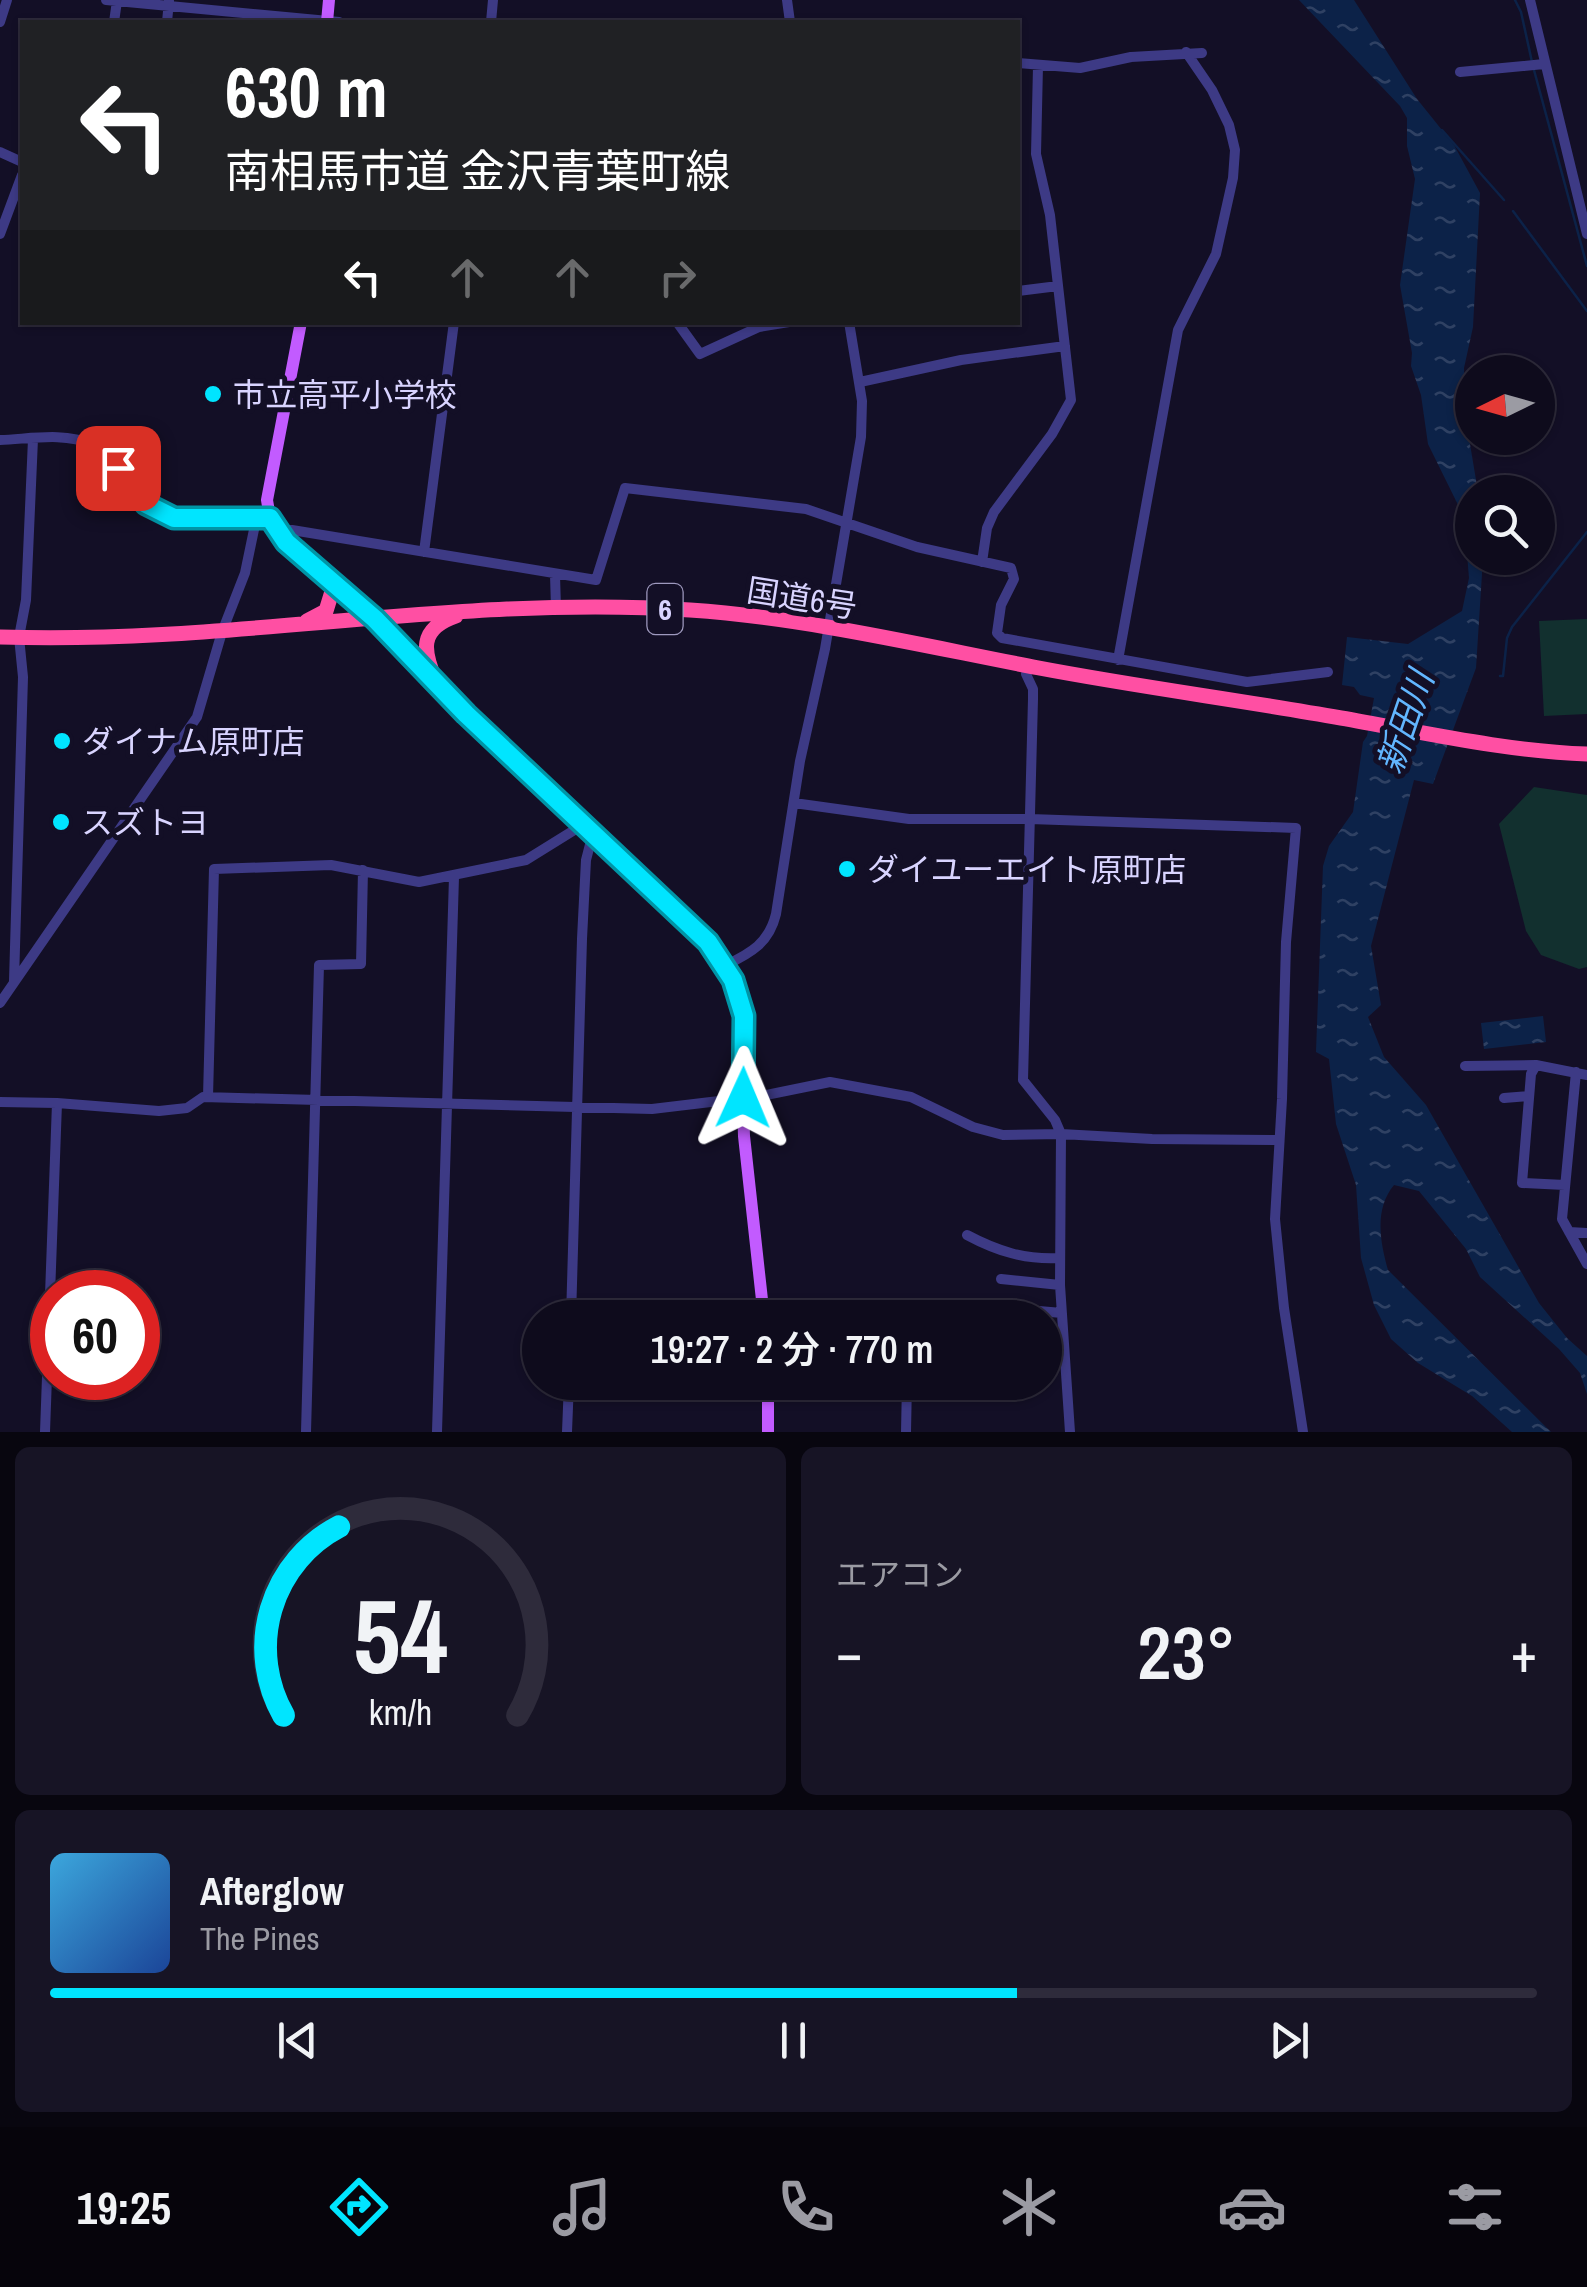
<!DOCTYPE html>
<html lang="ja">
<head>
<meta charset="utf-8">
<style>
	body { margin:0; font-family:"Archivo Narrow","Noto Sans JP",sans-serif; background:#171425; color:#f1f3f6; height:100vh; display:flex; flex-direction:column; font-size:38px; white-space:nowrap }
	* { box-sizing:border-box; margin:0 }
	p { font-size:32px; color:#9b9ba3 }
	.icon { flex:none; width:55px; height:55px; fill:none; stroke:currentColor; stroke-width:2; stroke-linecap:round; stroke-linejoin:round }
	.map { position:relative; height:1432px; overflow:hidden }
	.drawer { display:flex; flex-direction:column; gap:15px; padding:15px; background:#08060f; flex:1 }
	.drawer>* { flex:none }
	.guide { position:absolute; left:20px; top:20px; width:1000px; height:305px; border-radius:0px; box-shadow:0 2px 8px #0004,0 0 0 2px #2e2b3b; background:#202124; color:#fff; overflow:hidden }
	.needle { width:65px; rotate:265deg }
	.tools { position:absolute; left:1455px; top:355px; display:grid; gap:20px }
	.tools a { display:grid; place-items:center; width:100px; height:100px; border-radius:50%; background:#0e0b1c; box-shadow:0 2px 8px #0004,0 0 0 2px #2e2b3b; font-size:50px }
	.speed { position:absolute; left:30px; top:1270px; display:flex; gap:20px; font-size:50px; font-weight:700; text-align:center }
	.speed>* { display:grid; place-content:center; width:130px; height:130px; border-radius:50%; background:#0e0b1c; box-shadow:0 2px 8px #0004,0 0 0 2px #2e2b3b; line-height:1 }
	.speed .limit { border:15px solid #d22; background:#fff; color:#111 }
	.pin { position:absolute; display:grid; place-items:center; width:85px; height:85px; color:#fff; margin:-42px; border-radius:20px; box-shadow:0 5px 15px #0006 }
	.me { position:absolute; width:110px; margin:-55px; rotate:1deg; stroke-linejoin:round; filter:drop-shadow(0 0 8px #0008) }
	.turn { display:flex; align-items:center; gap:35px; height:210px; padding:0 40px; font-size:45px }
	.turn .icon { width:130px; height:130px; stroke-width:2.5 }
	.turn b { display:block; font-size:70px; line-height:85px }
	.lanes { display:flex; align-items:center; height:95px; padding:0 40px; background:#0003; justify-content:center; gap:50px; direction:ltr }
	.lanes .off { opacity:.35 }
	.big { font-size:75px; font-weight:600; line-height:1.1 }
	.drawer .tile { flex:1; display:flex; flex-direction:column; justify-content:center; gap:15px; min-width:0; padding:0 35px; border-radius:15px; background:#171425 }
	.drawer .dial { align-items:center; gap:0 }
	.dial svg { height:260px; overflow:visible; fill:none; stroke:#2e2b3b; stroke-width:7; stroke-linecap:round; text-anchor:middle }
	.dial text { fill:#f1f3f6; stroke:none }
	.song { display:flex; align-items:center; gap:30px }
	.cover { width:120px; height:120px; border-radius:15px; background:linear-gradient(135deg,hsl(200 70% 55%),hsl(220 70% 35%)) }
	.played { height:10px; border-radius:5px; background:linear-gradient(90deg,#00e5ff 65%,#2e2b3b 65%) }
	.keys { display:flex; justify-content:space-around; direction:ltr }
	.heat { display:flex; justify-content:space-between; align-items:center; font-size:55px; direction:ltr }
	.drawer .tiles { flex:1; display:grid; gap:15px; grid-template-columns:1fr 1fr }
	.tile:last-child { grid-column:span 2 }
	.trip { position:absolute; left:522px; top:1300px; width:540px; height:100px; border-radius:50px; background:#0e0b1c; box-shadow:0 2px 8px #0004,0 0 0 2px #2e2b3b; font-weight:600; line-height:100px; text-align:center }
	.tabs { display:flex; height:160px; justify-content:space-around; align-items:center; background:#06040b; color:#9b9ba3 }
	.tabs .icon { width:70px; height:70px }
	.tabs .active { color:#00e5ff }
	.tabs b { font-size:45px; color:#f1f3f6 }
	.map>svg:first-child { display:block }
	.pitch { fill:#12302f }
	.water { fill:url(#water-ripples) }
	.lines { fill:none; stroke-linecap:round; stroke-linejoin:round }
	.stream { stroke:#0c2248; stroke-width:2.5 }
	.minor { stroke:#3d3a85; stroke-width:10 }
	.major { stroke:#c25bff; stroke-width:12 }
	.highway { stroke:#ff4fa3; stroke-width:15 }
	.route-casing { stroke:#0095a6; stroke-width:25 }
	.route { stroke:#00e5ff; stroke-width:18 }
	.poi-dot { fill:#00e5ff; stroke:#130f26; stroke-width:4 }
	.labels { text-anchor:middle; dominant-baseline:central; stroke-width:10; stroke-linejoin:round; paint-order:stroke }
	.shield { fill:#130f26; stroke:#9e99be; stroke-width:2.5 }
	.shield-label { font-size:30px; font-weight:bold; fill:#d9d4ff }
	.poi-label { font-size:32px; fill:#d9d4ff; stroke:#130f26; text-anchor:start }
	.street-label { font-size:32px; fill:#d9d4ff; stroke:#130f26 }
	.water-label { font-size:35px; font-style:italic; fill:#62b6ff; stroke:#130f26 }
</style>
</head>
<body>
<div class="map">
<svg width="1587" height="1432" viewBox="0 0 1587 1432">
	<defs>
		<pattern id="water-ripples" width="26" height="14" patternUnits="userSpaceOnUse" patternTransform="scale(2.5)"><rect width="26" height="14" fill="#0c2248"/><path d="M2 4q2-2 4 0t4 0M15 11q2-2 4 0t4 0" fill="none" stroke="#2f4163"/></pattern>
	</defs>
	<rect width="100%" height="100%" fill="#130f26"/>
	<path class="pitch" d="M1587,619v95l-43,2 -5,-95z
		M1534,787l53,8v172l-8,2 -38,-14 -15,-24 -27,-107z"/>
	<path class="water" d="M1299,0h55l63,99 37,46 26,48 -7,134 -9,41 1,46 13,78h-6v66h11l-7,110 -43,116 -19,-4 -43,166 10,59 -13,12 16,40 42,48 113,198 28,35 20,18v38l-7,-21 -21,-24 -79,-72 -14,-28 -47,-58 -25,-6c-20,24 -14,57 -6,85l163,162h-39l-40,-36 -54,-33 -27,-24 -17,-34 -13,-47 -5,-73 -20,-61 -7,-65 -13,-7 7,-186 6,-20 24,-34 10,-70 4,-6 7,-38 -14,-3 -6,-8 -12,-2 5,-48 61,7 54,-33 7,-33 -5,-61 -36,-73 -7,-49 -10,-29 1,-13 -12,-68 15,-106 -8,-33v-28l-7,-12z
		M1543,1016l3,26 -62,7 -3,-26z"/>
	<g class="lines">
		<path class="stream" d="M1515,0l6,12 11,50
			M1534,70l53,196
			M1442,130l62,70
			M1513,211l74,100
			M1500,676h3l4,-38 5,-11 75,-95"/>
		<path class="minor" d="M106,0l233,22
			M787,0l3,22
			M1530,0l57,234
			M0,22l7,-22
			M114,22l3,-21
			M167,22l2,-21
			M491,22l2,-22
			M1018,63l62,5 51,-11 71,-4
			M1460,72l84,-8
			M0,152l22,10
			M0,234l22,-59
			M1018,291l40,-5
			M677,322l23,32 59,-27 30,-5
			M860,382l101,-22 104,-14
			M0,440c30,-1 63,-8 92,4 19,9 28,29 41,45 30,38 85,36 129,30
			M278,530h14l304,50 29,-92 181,21 111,38 94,21 3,11 -13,26 -4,28 5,5 245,44 81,-10
			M424,552l30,-230
			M982,562l5,-34 7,-16 58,-78 19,-34 -21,-185 -14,-61 2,-88
			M555,575l1,33
			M1118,660l60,-330 38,-76 17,-76 2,-28 -6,-25 -17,-35 -26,-38
			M1026,674l7,15v10l-10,381 32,40 6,14 -1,151 10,147
			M794,803l115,16h121l266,9 -10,114 -4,157 -7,120 9,89 19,124
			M726,965c25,-12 43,-22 50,-51l24,-153 25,-112 36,-212 1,-36 -13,-79
			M14,981l9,-304 -4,-40 7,-37 7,-161
			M0,1003l197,-286 25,-85 23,-59 11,-53
			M1536,1065l-5,9 -9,109 43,2
			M1465,1066l71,-1 51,10
			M1576,1072l-14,147 25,45
			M208,1097l6,-228 117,-4 88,17 107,-22 58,-36
			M1504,1098l25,-2
			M0,1102l57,1 102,8 28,-3 16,-11 449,12 109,-13 69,-14 81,15 62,30 30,8 58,-1 91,5 127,1
			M1569,1232l18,1
			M967,1235c30,16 58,25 93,23
			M1001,1279l59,6
			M571,1318l11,-379 4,-79 7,-27
			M922,1318l1,-12 17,4 40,-4 82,7
			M45,1432l12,-329
			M306,1432l13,-467 42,-1 2,-94
			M437,1432l17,-555
			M567,1432l2,-50
			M906,1432l1,-50"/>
		<path class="major" d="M327,22l2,-22
			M301,322l-34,178 3,18 16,23 89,78 91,95 218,203 24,25 20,26 9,21 9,43 -4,42 2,62 20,182
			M768,1432v-50"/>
		<path class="highway" d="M307,621l19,-10 8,-26
			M0,637c231,8 460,-43 690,-27 117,8 234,36 349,58 100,19 201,32 302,50 81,14 163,33 246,36
			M436,682c-13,-31 -18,-53 20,-66"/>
	</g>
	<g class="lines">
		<defs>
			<path id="route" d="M118,468l28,36 28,14h96l16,24 89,77 91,95 242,228 25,38 11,36 -1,82"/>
		</defs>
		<use href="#route" class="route-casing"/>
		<use href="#route" class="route"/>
	</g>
	<g class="poi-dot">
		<circle cx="213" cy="394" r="10"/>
		<circle cx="62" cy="741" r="10"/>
		<circle cx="61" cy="822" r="10"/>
		<circle cx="847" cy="869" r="10"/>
	</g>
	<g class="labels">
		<rect class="shield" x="647.5" y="584" width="35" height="50" rx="8"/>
		<g class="shield-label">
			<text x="665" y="609">6</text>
		</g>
		<g class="poi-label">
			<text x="233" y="394">市立高平小学校</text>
			<text x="82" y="741">ダイナム原町店</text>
			<text x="81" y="822">スズトヨ</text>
			<text x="867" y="869">ダイユーエイト原町店</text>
		</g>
		<g class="street-label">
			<text transform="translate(802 598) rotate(9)">国道6号</text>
		</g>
		<g class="water-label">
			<text transform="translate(1405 722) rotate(-71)">新田川</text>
		</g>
	</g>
</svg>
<div class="tools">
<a><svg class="needle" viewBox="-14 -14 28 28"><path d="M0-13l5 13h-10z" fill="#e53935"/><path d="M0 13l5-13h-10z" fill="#9b9ba3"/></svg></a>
<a><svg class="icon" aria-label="search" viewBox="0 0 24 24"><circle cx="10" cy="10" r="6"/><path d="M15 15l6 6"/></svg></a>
</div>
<div class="speed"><div class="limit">60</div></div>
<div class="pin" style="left:118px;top:468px;background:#d93025"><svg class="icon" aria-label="arrive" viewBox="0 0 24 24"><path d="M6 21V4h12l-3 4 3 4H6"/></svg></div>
<svg class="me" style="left:743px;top:1098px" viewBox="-20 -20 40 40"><path d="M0-17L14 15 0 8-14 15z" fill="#00e5ff" stroke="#fff" stroke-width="4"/></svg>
<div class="trip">19:27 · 2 分 · 770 m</div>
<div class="guide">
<div class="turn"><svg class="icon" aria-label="left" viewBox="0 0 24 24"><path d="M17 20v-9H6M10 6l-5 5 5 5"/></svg><div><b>630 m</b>南相馬市道 金沢青葉町線</div></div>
<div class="lanes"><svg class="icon" aria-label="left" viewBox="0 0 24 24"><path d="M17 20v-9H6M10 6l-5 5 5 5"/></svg><svg class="icon off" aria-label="ahead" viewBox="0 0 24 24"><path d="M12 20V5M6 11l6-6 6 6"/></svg><svg class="icon off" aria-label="ahead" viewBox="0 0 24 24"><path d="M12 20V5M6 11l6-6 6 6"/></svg><svg class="icon off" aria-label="right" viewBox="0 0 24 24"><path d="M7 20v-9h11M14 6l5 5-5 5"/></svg></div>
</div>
</div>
<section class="drawer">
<div class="tiles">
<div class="tile dial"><svg viewBox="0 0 100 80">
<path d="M14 69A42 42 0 1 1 86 69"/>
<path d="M14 69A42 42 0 0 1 31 11" stroke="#00e5ff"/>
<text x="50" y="56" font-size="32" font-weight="700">54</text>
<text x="50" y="72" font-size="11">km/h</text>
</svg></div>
<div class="tile"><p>エアコン</p>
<div class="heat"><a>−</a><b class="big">23°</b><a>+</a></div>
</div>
<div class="tile">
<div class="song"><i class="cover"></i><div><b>Afterglow</b><p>The Pines</p></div></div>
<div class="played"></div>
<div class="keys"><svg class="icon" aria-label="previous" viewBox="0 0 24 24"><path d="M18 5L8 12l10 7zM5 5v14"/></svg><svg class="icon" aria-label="pause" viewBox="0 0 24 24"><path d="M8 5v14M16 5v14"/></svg><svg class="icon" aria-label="next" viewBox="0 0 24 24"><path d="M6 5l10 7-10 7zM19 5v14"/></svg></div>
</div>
</div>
</section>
<nav class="tabs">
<b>19:25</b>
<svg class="icon active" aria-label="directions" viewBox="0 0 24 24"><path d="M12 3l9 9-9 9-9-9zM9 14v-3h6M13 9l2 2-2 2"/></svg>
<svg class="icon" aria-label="music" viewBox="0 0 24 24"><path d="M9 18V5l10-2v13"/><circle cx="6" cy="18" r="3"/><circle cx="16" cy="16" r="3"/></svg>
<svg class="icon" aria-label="phone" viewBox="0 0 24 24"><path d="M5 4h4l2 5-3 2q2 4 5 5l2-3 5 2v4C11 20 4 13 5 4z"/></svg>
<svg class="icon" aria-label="climate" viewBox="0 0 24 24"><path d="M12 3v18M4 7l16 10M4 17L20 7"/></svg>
<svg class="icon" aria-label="car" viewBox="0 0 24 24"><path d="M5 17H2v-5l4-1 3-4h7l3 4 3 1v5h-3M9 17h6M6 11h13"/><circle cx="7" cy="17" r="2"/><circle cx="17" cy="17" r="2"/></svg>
<svg class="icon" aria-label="filters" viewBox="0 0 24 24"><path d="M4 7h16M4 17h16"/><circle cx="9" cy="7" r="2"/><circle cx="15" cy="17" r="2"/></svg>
</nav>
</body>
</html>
